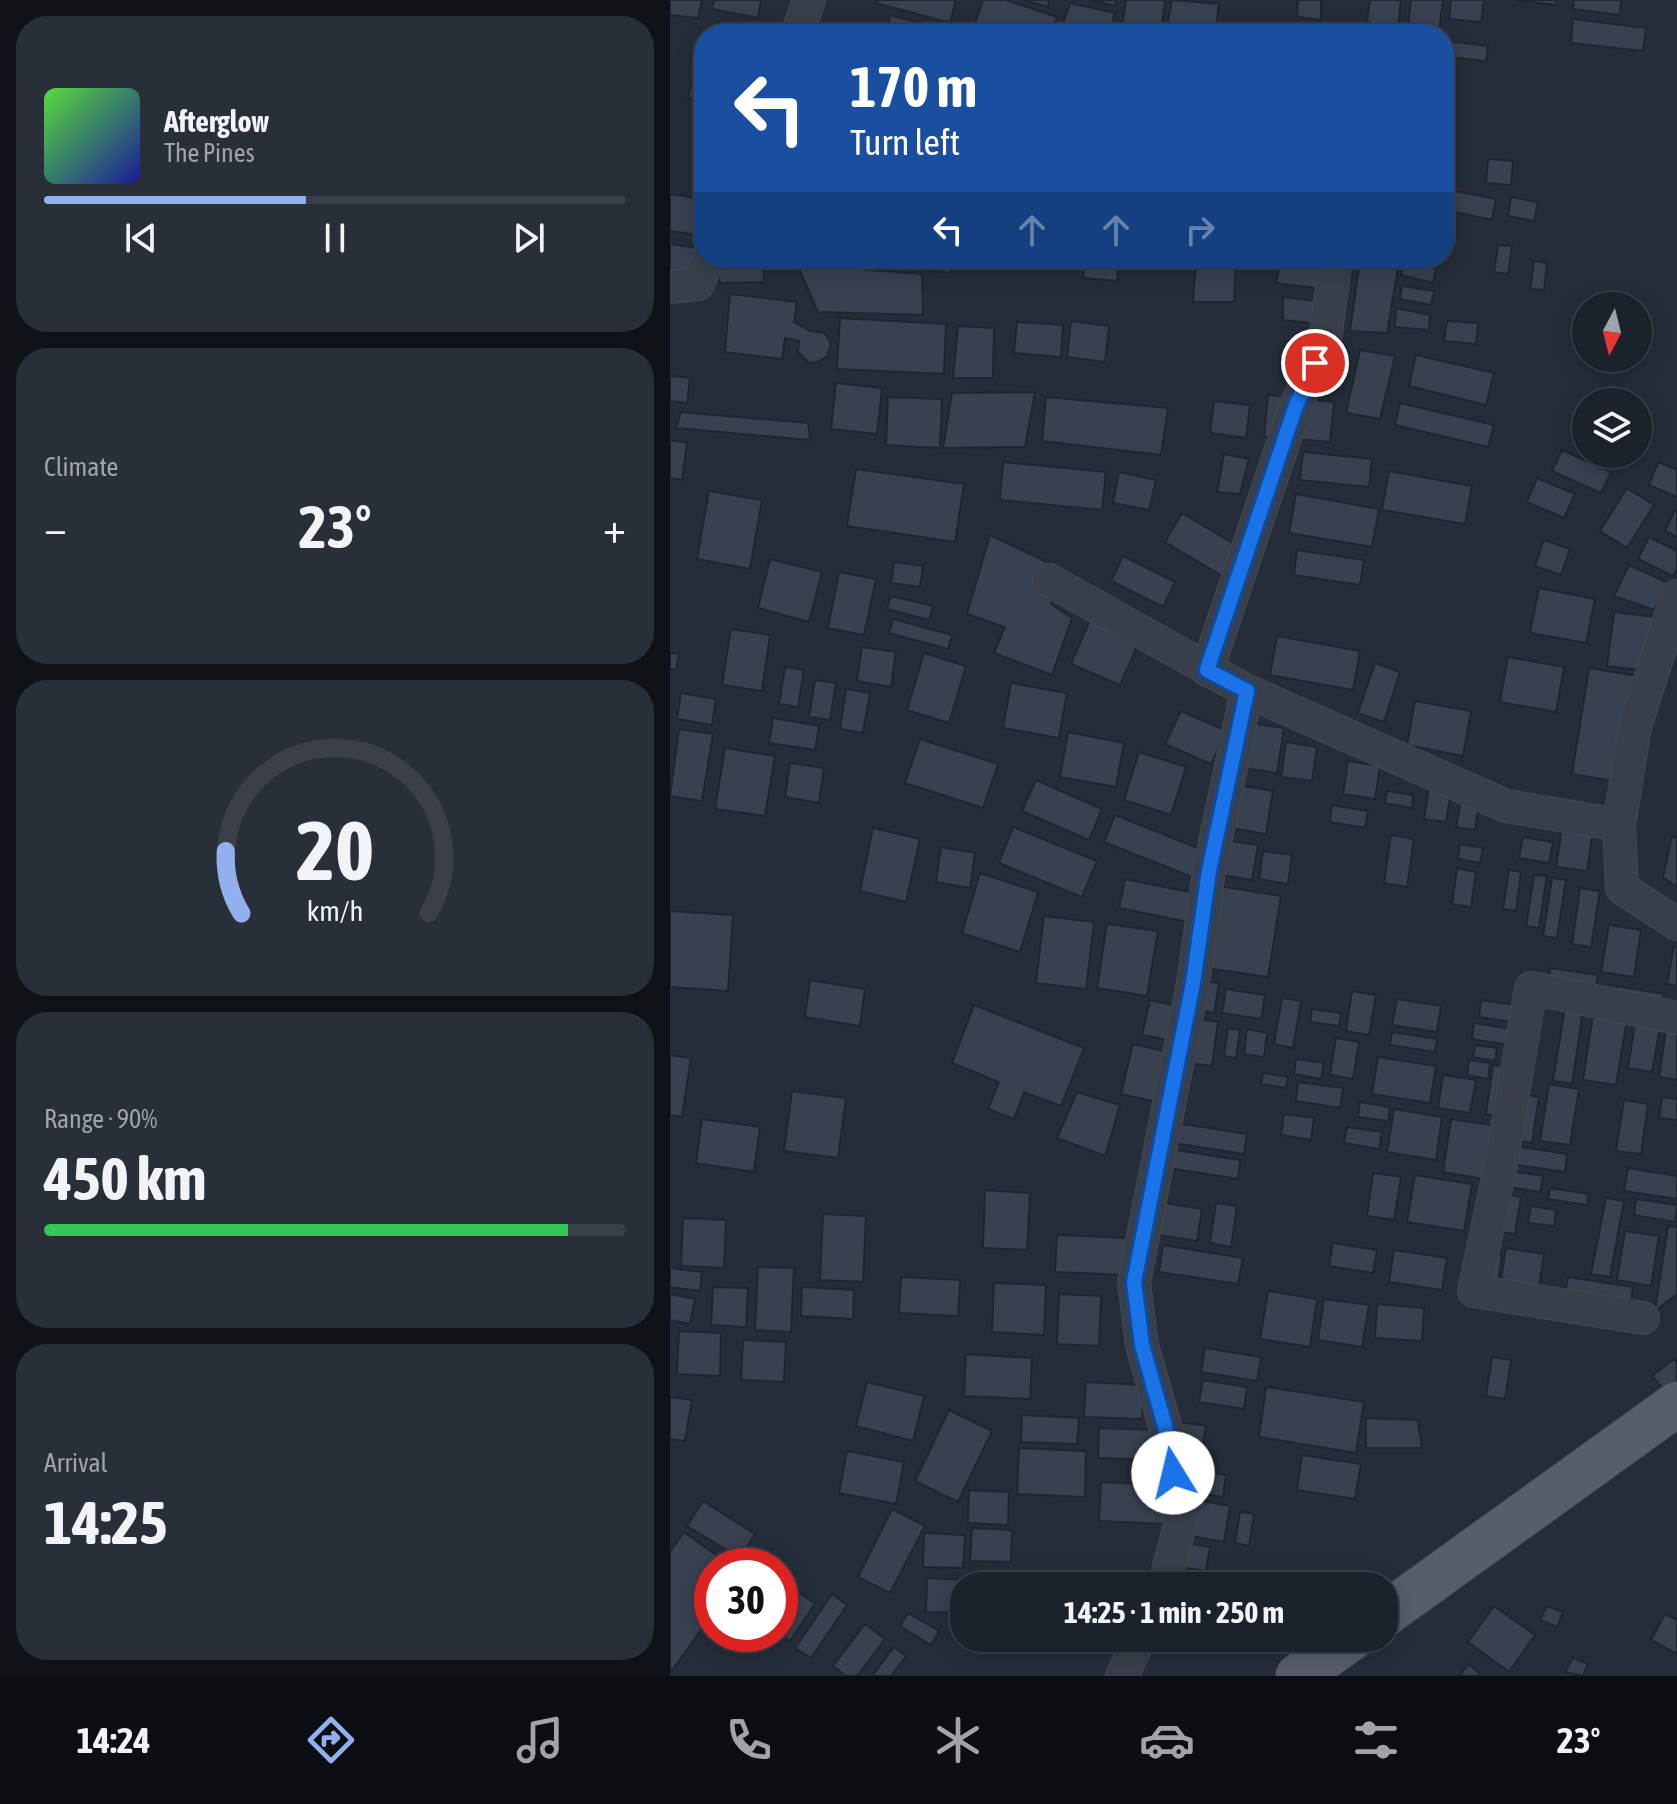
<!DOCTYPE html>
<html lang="en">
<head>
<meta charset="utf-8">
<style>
	body { margin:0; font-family:"Asap Condensed",sans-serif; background:#292f38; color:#f1f3f6; height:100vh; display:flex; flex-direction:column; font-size:30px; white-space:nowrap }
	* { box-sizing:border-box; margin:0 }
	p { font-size:26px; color:#a0a4a9 }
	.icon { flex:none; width:44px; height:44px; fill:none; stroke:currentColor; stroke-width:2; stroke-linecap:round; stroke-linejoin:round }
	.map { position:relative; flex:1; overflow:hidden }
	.side { display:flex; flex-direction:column; gap:16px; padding:16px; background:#0f1318; width:670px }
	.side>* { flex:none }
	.banner { position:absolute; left:24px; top:24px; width:760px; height:244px; border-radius:32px; box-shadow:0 4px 20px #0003,0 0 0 2px #3a3f48; background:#1a4fa0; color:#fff; overflow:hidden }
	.needle { width:52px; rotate:187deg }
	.buttons { position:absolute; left:902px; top:292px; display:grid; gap:16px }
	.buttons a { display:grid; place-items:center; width:80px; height:80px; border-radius:50%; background:#1c222c; box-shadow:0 4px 20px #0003,0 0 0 2px #3a3f48; font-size:40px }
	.speed { position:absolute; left:24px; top:1548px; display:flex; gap:16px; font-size:40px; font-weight:700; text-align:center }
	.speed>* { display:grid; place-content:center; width:104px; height:104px; border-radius:50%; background:#1c222c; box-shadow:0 4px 20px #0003,0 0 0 2px #3a3f48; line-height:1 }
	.speed .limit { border:12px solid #d22; background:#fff; color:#111 }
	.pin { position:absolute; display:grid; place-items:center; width:68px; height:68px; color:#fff; margin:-34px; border:4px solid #fff; border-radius:50%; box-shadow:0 2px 8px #0007 }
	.me { position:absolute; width:88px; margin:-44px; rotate:351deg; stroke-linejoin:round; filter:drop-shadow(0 0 6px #0008) }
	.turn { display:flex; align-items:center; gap:28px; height:168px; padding:0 24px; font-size:36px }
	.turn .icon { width:104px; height:104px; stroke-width:2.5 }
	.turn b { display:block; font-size:56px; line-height:68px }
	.lanes { display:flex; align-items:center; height:76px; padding:0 24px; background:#0003; justify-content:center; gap:40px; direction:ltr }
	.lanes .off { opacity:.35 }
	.big { font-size:60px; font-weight:700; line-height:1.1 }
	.side .widget { flex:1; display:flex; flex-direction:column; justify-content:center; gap:12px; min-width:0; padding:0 28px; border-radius:32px; background:#292f38 }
	.side .dial { align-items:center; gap:0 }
	.dial svg { height:208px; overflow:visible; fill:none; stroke:#3a3f48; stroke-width:7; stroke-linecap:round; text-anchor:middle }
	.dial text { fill:#f1f3f6; stroke:none }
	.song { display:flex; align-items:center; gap:24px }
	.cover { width:96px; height:96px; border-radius:12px; background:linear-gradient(135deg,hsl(110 70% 55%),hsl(240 70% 35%)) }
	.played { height:8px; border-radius:4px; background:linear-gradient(90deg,#92afee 45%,#3a3f48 45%) }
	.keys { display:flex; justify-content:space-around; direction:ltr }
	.heat { display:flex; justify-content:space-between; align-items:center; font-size:44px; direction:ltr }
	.charge { height:12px; border-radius:6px; background:linear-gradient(90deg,#34c759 90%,#3a3f48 0) }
	.trip { position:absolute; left:280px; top:1572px; width:448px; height:80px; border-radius:32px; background:#1c222c; box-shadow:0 4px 20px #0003,0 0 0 2px #3a3f48; font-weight:700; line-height:80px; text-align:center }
	.dock { display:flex; height:128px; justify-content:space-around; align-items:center; background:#0b0e12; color:#a0a4a9 }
	.dock .icon { width:56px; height:56px }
	.dock .active { color:#92afee }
	.dock b { font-size:36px; color:#f1f3f6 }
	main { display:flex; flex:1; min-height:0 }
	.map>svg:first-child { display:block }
	.building { fill:#384150; stroke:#202631; stroke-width:2 }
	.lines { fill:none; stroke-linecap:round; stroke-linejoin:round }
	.street-casing { stroke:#424853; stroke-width:34 }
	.primary-casing { stroke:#424853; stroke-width:46 }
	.street { stroke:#393f4a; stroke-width:32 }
	.primary { stroke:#575e6a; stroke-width:44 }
	.route-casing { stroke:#114b97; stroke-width:20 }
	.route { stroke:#1a73e8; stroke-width:14 }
</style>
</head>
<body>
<main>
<section class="side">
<div class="widget">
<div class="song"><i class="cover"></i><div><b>Afterglow</b><p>The Pines</p></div></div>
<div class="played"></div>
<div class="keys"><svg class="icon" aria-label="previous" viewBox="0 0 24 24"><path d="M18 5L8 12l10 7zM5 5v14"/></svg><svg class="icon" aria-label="pause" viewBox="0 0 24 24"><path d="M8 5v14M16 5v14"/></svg><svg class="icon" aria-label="next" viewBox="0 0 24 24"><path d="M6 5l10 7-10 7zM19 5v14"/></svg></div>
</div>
<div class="widget"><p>Climate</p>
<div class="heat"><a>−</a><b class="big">23°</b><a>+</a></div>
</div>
<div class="widget dial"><svg viewBox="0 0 100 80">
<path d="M14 69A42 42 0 1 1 86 69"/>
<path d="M14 69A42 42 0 0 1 8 45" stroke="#92afee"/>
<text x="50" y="56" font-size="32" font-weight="700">20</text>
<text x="50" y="72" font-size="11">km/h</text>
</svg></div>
<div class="widget"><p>Range · 90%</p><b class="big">450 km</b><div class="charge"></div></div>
<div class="widget"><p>Arrival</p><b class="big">14:25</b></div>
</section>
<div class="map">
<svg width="1007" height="1676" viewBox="0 0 1007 1676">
	<rect width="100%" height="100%" fill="#252d3a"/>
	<path class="building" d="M32,0l-4,18 -28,-3v-15z
		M44,0h47l-3,18 -46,-9z
		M207,0h79l-6,23 -74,-20z
		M313,0h23l51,17 -5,17h-64l-15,-4z
		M356,0h23l-1,7z
		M421,0h25l-1,6z
		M456,0h39l-4,34h-40z
		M502,0l47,4 -4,30h-49z
		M628,0h23v20l-24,-3z
		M700,0h31l-3,26 -31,-4z
		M741,0h32l-4,31 -31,-3z
		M781,0h33l-3,22 -32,-3z
		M845,0h41v5z
		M904,0h47l-1,15 -47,-6z
		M400,3l45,10 -6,21h-15l-32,-7z
		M220,15l72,19h-74z
		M903,19l73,9 -3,23 -72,-8z
		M32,39h2v63l-16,-4z
		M778,41l40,5 -2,15 -40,-4z
		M818,159l25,2 -2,24 -25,-2z
		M785,191l41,8 -4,21 -41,-9z
		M0,194l34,5v37l-34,-5z
		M841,197l27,5 -4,19 -26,-5z
		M0,244l34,5v9l-34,23z
		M828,245l14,1 -4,28 -14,-2z
		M93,258l1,24 -44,1 -4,-19z
		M250,258h33l-3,15 -32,-5z
		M415,258h34l-2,23 -34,-3z
		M526,258h40l-2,44h-41z
		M619,258h43l-2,7z
		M733,258h29l-1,6z
		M690,260l38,8 -11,65 -37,-2z
		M864,261l13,2 -3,27 -14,-1z
		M610,263l47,8 -4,18 -47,-6z
		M733,263l33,5 -3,15 -32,-8z
		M127,264l125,10 1,41 -105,-3z
		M732,286l32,5 -3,14 -31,-6z
		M60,294l67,8 -3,20 16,9 14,2 4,5 3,6 -4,13 -12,6 -7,-1 -10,-10 1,-11 -14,-3 -3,21 -57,-7z
		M613,297l42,5 -6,22 -36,-4z
		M726,308l34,7 -1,15 -34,-3z
		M170,318l106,6 -2,50 -107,-5z
		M401,321l38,5 -4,36 -38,-5z
		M777,321l31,2 -2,21 -32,-3z
		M347,322l46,3 -2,32 -47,-4z
		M288,326l36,2 -1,50h-40z
		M631,345l45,3 -3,41 -44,-2z
		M690,350l35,6 -15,63 -34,-6z
		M746,355l78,18 -8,32 -77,-19z
		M0,376l20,2 -3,25 -17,-2z
		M166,383l46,5 -5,46 -46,-5z
		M365,392l-10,55 -82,1 9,-55z
		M598,395l66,7 -4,40 -66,-6z
		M218,397l54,2 -2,49 -54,-3z
		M376,397l122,11 -7,47 -119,-14z
		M544,401l36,4 -4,33 -36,-5z
		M730,403l94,22 -6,22 -93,-22z
		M11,412l127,11 2,17 -134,-12z
		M0,440l17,3 -5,37 -12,-2z
		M892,450l49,22 -10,21 -49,-22z
		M633,452l69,7 -3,28 -69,-7z
		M554,454l25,5 -9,35 -23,-2z
		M333,462l103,10 -4,38 -102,-10z
		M988,462l19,8v27l-28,-12z
		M186,469l108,15 -9,58 -108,-16z
		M719,471l83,15 -7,38 -83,-14z
		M449,472l37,8 -7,30 -36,-7z
		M867,478l38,16 -11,24 -37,-16z
		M957,488l27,17 -27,43 -27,-17z
		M39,491l53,9 -12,69 -53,-10z
		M626,494l83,15 -7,38 -83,-14z
		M1005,510l2,1v26l-12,-6z
		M512,513l59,35 -17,29 -59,-35z
		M320,535l76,36 -15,33 21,14 -20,57 -58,-22 11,-26 -38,-13z
		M979,537l28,14v17l-4,8 -35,-17z
		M874,540l26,9 -9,26 -26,-9z
		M627,550l67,10 -4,25 -66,-10z
		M453,556l52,26 -12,25 -52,-26z
		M100,559l52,13 -13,50 -51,-14z
		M224,562l29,4 -3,21 -29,-4z
		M959,565l39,18 -14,27 -40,-14z
		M169,572l37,7 -12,56 -36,-7z
		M869,588l56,11 -9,44 -56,-10z
		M221,596l42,10 -4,14 -42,-11z
		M426,606l49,22 -25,57 -49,-21z
		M944,612l41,5 -7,54 -41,-5z
		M223,619l59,16 -4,14 -59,-16z
		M61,629l39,6 -8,56 -40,-6z
		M607,636l83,15 -7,39 -83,-15z
		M192,647l34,5 -5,35 -34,-6z
		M0,653l9,1 -3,16 -6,-1z
		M254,653l42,13 -17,57 -42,-13z
		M838,657l56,10 -8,45 -56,-10z
		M705,663l25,9 -16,50 -26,-9z
		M115,667l19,3 -6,37 -19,-3z
		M919,668l49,8 -18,106 -48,-8z
		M145,680l21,3 -6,37 -21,-3z
		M341,683l56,10 -8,45 -56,-10z
		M176,689l24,4 -7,40 -23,-4z
		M11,693l35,6 -4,26 -35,-6z
		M745,701l56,10 -8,45 -56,-11z
		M511,711l46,20 -16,33 -46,-20z
		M103,718l46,8 -4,24 -46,-7z
		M580,723l34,5 -7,45 -33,-5z
		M9,729l34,5 -11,67 -32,-5z
		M398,732l56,11 -8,44 -56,-10z
		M250,739l78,25 -15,44 -78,-25z
		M616,742l31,5 -5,34 -31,-4z
		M55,748l50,8 -10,60 -50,-7z
		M469,752l47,15 -15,48 -47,-15z
		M678,761l32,5 -5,33 -32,-5z
		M120,763l34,5 -5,35 -34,-6z
		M366,780l66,29 -13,31 -67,-29z
		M568,785l35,6 -7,43 -35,-6z
		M759,787l22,4 -5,31 -22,-3z
		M717,791l26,4 -1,13 -27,-5z
		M791,800l18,3 -4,27 -19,-3z
		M662,805l36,6 -3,17 -35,-6z
		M445,815l88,35 -11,27 -88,-35z
		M343,827l84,34 -15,36 -83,-34z
		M892,827l31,4 -6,40 -31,-4z
		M203,828l47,11 -14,63 -46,-11z
		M721,835l23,4 -7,48 -23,-4z
		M1002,836l5,3v48l-14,-10z
		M853,837l30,5 -4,21 -30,-5z
		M556,840l32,5 -6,35 -31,-5z
		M790,844l23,4 -3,15 -22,-4z
		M271,847l34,6 -5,35 -34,-6z
		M593,851l29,4 -4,29 -29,-5z
		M787,868l19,4 -5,35 -19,-3z
		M839,870l12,2 -5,39 -13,-2z
		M310,873l58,19 -18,60 -58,-19z
		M864,875l13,1 -8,52 -13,-2z
		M882,878l14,2 -9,58 -14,-2z
		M455,879l74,15 -6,29 -74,-15z
		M549,886l62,10 -13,81 -62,-9z
		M910,888l20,3 -9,56 -19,-3z
		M0,911l63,4 -5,76 -58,-4z
		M374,916l50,6 -8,67 -50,-6z
		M437,924l51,7 -11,65 -50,-8z
		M939,925l32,5 -7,47 -33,-5z
		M1004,946h3v40l-10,-2z
		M880,968l48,7 -3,15 -47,-7z
		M140,980l55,9 -5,37 -55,-9z
		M532,981l17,2 -5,30 -16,-3z
		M947,986l47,8 -2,15 -47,-8z
		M556,989l39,6 -4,24 -39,-6z
		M682,991l24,4 -7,40 -23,-4z
		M612,998l19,3 -8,47 -19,-4z
		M727,999l44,7 -4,26 -45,-7z
		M480,1000l31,7 -8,34 -31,-6z
		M811,1000l40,6 -2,17 -40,-6z
		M896,1001l18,3 -12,80 -19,-3z
		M304,1005l110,43 -23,58 -37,-14 -10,27 -26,-10 11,-27 -47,-19z
		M642,1009l29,4 -2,13 -29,-4z
		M923,1015l34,5 -11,65 -33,-5z
		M966,1017l25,4 -9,51 -24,-4z
		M526,1018l22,4 -6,44 -23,-3z
		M804,1023l43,7 -2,16 -43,-7z
		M558,1028l12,2 -4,28 -12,-2z
		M577,1029l20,4 -3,24 -20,-3z
		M996,1030l11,2v48l-18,-3z
		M722,1032l45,7 -2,13 -45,-7z
		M666,1038l23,4 -6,37 -23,-4z
		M463,1044l36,8 -12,50 -36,-8z
		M805,1045l22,3 -2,13 -22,-4z
		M0,1055l21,3 -9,59 -12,-2z
		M708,1057l58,9 -6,37 -58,-9z
		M626,1059l28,4 -3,16 -27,-5z
		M799,1060l21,3 -2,16 -21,-4z
		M823,1065l17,3 -8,49 -16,-3z
		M593,1073l25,4 -2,11 -25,-4z
		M773,1075l33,5 -6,33 -32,-5z
		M628,1082l45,6 -3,20 -44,-7z
		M879,1084l30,5 -9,56 -30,-4z
		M122,1091l54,7 -8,60 -54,-7z
		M407,1092l43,13 -15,51 -48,-18z
		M849,1094l20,3 -7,46 -20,-3z
		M992,1097l15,2v21l-18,-2z
		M954,1100l24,4 -7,50 -25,-3z
		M690,1102l30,5 -2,14 -30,-4z
		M724,1109l48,8 -6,43 -49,-8z
		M614,1114l30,4 -3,22 -30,-5z
		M32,1119l58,8 -6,45 -58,-9z
		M781,1119l47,7 -8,54 -47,-8z
		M500,1122l77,12 -3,20 -77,-12z
		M677,1127l35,5 -3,17 -35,-6z
		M845,1146l52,8 -2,18 -54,-8z
		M500,1149l70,11 -2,19 -70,-11z
		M958,1168l49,8v23l-53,-8z
		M834,1170l39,6 -3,16 -38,-6z
		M703,1173l28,4 -7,43 -27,-4z
		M745,1175l57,9 -8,47 -57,-9z
		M880,1188l39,6 -2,11 -39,-6z
		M315,1190l45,3 -3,57 -44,-2z
		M828,1193l23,4 -6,37 -22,-3z
		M936,1198l18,3 -14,76 -19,-3z
		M966,1199l41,6 -2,17 -41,-7z
		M494,1203l38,6 -5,32 -38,-6z
		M546,1203l21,3 -6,41 -21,-4z
		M861,1206l25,4 -2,16 -26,-3z
		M153,1214l43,2 -3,66 -43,-2z
		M13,1218l43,2 -2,48 -43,-2z
		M998,1226l9,1v67l-22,17z
		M955,1231l34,5 -8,50 -34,-6z
		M387,1235l72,3 -2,37 -72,-3z
		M663,1243l44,7 -4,23 -44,-7z
		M493,1245l80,13 -5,26 -79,-12z
		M836,1248l38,6 -5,32 -38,-6z
		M724,1250l53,8 -5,32 -53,-8z
		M818,1253l14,2 -4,27 -14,-2z
		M88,1267l36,1 -3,64 -36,-2z
		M0,1268l32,4 -2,19 -30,-4z
		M231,1277l59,3 -2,36 -59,-3z
		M898,1277l65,10 -3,20 -66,-10z
		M324,1283l52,2 -2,50 -52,-3z
		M43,1287l35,1 -2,39 -35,-2z
		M132,1287l52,3 -1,29 -52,-3z
		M598,1291l49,8 -7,48 -50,-8z
		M0,1294l25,5 -5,25 -20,-4z
		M389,1294l42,2 -2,50 -42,-2z
		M654,1299l45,6 -7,42 -44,-7z
		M707,1304l47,4 -2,33 -47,-3z
		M9,1331l42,2 -1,43 -43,-2z
		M73,1340l43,2 -2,40 -43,-2z
		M535,1348l56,9 -4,24 -56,-9z
		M296,1354l66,4 -2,41 -66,-3z
		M822,1357l19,3 -6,39 -19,-3z
		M1004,1359l3,5 -1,39 -24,-27z
		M533,1380l44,7 -3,22 -45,-7z
		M197,1382l57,14 -11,45 -57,-15z
		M416,1382l58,3 -2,34 -58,-2z
		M596,1387l98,15 -8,51 -97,-16z
		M0,1397l22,3 -7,41 -15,-2z
		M279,1410l43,21 -34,71 -43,-21z
		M352,1415l57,3 -2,26 -56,-2z
		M696,1418l52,2 4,28h-56z
		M509,1422l27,4 -6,36 -26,-4z
		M429,1428l55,2 -1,30 -55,-2z
		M349,1448l67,3 -1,46 -68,-3z
		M177,1451l57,11 -8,42 -57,-11z
		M632,1455l59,9 -6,35 -58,-9z
		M538,1472l18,3 -3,22 -19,-3z
		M431,1482l67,3 -2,39 -67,-3z
		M299,1490l40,2 -1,33 -40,-2z
		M526,1500l34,6 -6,36 -34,-6z
		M33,1501l52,33 -15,24 -53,-32z
		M222,1509l33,17 -35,67 -32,-16z
		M570,1512l14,2 -5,32 -14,-3z
		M302,1528l40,2 -1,32 -41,-1z
		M14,1532l47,34h-19v49l-42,58v-121z
		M254,1533l41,2 -2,33 -40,-1z
		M509,1542l31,5 -4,24 -31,-5z
		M257,1578l40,2v6h-3v27l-38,-1z
		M117,1584l28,20 -25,37 -10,-7v-40z
		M162,1594l15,11 -36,53 -16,-10z
		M824,1606l41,29 -26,37 -41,-30z
		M877,1606l16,6 -6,15 -17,-7z
		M238,1613l31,18 -8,14 -31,-19z
		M995,1614l12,6v34l-26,-14z
		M195,1624l20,15 -28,37h-11l-13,-10z
		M302,1638h40v7l-40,-2z
		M224,1647l12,9 -15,20h-19z
		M903,1658l15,6 -5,12 -18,-4z
		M799,1664l13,12h-23z"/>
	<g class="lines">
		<defs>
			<path id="street" d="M127,34l12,-34
				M0,287l28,-3 11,-26
				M379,580l198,111 259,115 113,19
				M1007,596l-42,131 -16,98 3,63 55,36
				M537,670l88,-262 30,-68 11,-82
				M973,1318l-169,-27 28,-132 29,-171 146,30
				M494,1586l17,-65 -16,-95 -23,-81 -8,-63 59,-299 16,-112 38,-180
				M452,1676l18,-38"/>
			<path id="primary" d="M714,1615l293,-211
				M628,1676l54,-38"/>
		</defs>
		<use href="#street" class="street-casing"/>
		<use href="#primary" class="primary-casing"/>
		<use href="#street" class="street"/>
		<use href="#primary" class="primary"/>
	</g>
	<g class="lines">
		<defs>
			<path id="route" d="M503,1473l-8,-47 -23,-81 -8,-63 59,-299 16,-112 38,-180 -40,-21 88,-262 20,-45"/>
		</defs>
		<use href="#route" class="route-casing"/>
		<use href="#route" class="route"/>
	</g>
</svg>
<div class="buttons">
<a><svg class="needle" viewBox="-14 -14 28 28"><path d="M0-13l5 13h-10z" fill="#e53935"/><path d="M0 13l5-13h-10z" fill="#a0a4a9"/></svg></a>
<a><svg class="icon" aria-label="layers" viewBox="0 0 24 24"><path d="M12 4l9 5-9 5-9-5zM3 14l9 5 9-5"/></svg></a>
</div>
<div class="speed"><div class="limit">30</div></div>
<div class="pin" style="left:645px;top:363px;background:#d93025"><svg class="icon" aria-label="arrive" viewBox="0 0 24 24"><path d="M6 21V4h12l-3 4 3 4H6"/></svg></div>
<svg class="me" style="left:503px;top:1473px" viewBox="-20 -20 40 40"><circle r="19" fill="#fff"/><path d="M0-13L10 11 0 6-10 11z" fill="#1a73e8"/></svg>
<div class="trip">14:25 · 1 min · 250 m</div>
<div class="banner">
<div class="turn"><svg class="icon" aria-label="left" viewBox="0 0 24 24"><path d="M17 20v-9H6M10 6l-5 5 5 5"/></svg><div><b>170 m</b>Turn left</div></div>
<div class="lanes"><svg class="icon" aria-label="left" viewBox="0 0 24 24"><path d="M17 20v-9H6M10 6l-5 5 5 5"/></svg><svg class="icon off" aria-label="ahead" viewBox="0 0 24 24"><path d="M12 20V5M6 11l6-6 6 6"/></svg><svg class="icon off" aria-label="ahead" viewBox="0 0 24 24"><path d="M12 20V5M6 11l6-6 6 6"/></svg><svg class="icon off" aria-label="right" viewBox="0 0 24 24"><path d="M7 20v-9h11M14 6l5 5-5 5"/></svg></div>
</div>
</div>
</main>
<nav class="dock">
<b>14:24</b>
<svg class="icon active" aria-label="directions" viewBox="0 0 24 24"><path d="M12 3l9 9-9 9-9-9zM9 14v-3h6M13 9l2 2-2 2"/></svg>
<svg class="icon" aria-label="music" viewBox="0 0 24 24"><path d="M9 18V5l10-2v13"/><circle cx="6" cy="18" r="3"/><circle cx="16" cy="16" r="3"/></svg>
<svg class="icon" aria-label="phone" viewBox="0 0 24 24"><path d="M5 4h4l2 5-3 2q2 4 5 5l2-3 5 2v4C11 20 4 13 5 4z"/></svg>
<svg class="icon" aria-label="climate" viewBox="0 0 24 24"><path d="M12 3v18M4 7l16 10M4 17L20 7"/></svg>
<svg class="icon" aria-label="car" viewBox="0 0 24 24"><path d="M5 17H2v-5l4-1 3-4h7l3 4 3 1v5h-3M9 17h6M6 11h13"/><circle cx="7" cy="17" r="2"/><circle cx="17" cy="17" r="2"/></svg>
<svg class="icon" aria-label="filters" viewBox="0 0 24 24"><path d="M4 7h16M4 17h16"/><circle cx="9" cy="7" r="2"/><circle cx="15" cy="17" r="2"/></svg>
<b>23°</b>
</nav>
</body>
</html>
